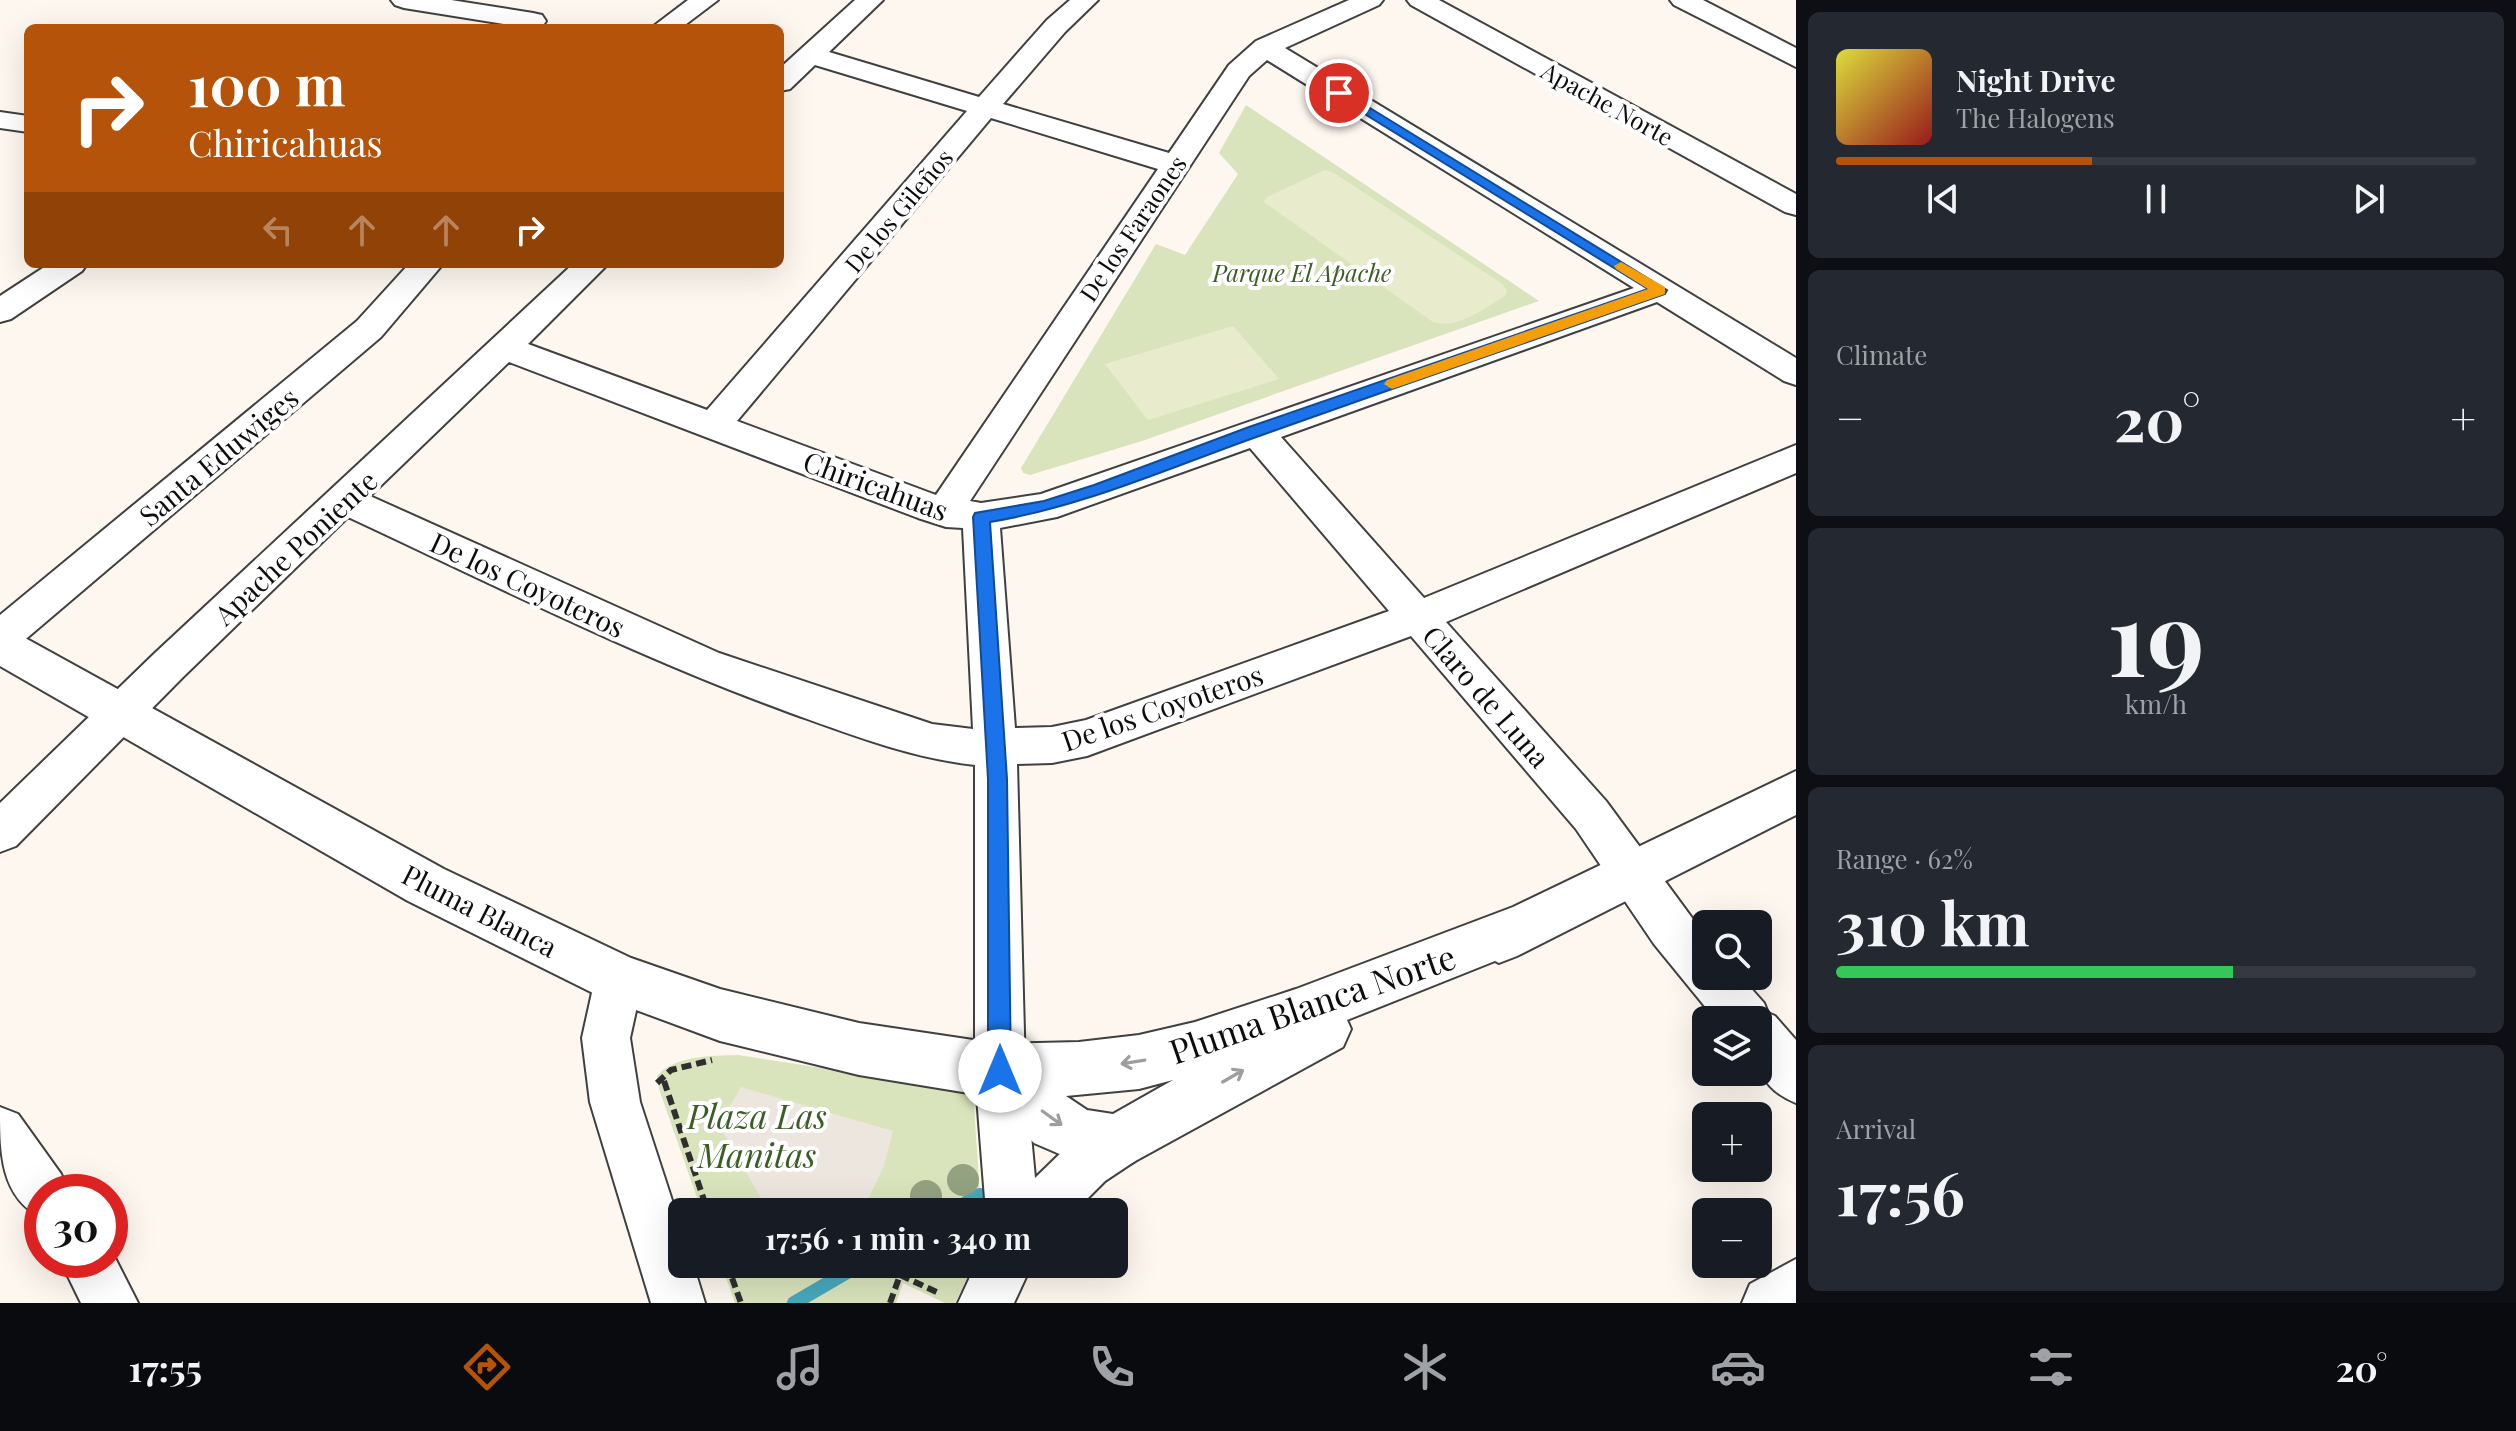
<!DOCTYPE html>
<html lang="en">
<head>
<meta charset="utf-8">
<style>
	body { margin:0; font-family:"Playfair Display",serif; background:#242831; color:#f1f3f6; height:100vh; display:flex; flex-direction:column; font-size:30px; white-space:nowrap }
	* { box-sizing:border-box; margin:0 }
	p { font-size:26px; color:#9ea1a6 }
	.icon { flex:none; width:44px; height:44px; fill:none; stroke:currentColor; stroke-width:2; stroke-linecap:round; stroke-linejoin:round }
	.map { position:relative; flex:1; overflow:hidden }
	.drawer { display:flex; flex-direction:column; gap:12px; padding:12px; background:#0d0f14; width:720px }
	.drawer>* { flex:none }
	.banner { position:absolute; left:24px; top:24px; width:760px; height:244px; border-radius:12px; box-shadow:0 8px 32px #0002; background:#b45309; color:#fff; overflow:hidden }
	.tools { position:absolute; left:1692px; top:910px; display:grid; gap:16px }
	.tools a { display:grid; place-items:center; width:80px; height:80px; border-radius:12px; background:#171b24; box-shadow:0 8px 32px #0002; font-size:40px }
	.speed { position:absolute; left:24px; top:1174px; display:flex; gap:16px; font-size:40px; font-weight:700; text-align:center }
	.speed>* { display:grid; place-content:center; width:104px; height:104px; border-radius:50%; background:#171b24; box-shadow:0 8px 32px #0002; line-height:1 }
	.speed .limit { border:12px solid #d22; background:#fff; color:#111 }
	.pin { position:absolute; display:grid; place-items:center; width:68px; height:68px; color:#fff; margin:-34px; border:4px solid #fff; border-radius:50%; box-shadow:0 2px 8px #0007 }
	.me { position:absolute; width:88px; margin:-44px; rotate:0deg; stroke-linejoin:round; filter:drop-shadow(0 0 6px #0008) }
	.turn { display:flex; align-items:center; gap:28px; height:168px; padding:0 32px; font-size:36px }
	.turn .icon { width:104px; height:104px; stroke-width:2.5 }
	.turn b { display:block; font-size:56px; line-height:68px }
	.lanes { display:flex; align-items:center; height:76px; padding:0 32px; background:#0003; justify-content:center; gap:40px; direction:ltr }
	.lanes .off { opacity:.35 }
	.big { font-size:60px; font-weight:700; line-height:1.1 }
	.drawer .card { flex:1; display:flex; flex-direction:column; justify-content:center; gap:12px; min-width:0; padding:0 28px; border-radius:12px; background:#242831 }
	.drawer .dial { align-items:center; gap:0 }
	.dial b { font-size:104px; line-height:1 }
	.song { display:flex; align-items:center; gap:24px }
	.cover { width:96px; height:96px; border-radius:12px; background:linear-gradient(135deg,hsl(60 70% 55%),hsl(0 70% 35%)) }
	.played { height:8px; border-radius:4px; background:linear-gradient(90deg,#b45309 40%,#363941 40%) }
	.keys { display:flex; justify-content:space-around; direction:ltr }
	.heat { display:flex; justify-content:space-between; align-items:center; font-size:44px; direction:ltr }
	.charge { height:12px; border-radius:6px; background:linear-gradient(90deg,#34c759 62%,#363941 0) }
	.trip { position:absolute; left:668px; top:1198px; width:460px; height:80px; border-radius:12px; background:#171b24; box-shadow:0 8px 32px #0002; font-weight:700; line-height:80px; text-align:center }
	.tabs { display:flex; height:128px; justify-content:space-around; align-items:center; background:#090b0e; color:#9ea1a6 }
	.tabs .icon { width:56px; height:56px }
	.tabs .on { color:#b45309 }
	.tabs b { font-size:36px; color:#f1f3f6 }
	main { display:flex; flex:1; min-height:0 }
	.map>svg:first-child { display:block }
	.green { fill:#d9e4bc }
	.pitch { fill:#e8eccd }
	.plaza { fill:#ece6de }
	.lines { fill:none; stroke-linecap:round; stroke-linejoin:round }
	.stream { stroke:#48a8bd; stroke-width:14 }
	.minor-casing { stroke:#404040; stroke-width:4 }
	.tertiary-casing { stroke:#404040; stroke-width:4 }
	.path { stroke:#2f2f2f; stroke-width:6; stroke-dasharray:10 5; stroke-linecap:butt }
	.minor { fill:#fff; fill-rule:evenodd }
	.tertiary { fill:#fff; fill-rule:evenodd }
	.tree { fill:#93a280 }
	.oneway { stroke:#9e9e9e }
	.route { fill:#1a73e8; stroke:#114b97; stroke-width:2 }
	.slow { fill:#f59e0b }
	.labels { text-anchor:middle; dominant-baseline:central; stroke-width:8; stroke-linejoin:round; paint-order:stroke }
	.far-street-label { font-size:24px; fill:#0d0d0d; stroke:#fff }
	.far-park-label { font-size:24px; font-style:italic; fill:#3c5d25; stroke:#fff }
	.street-label { font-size:28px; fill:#0d0d0d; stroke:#fff }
	.near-street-label { font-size:34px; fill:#0d0d0d; stroke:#fff }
	.near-park-label { font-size:34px; font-style:italic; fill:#3c5d25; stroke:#fff }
</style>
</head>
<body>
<main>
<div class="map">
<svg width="1796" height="1303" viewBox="0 0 1796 1303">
	<rect width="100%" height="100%" fill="#fdf7ef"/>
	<path class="green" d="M1246,105l293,196 -397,140 -112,34 -7,-2 -2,-5 135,-224 29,11 53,-81 -19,-21z
		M738,1055l225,35 9,9 2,6 7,107h-279l-43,-123 -2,-13c19,-21 54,-20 81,-21z
		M721,1264h253l-19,39h-10l-42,-20 -7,20h-161z"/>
	<path class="pitch" d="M1325,170l9,3 167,110 6,7 -2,6c-21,12 -47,34 -72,26l-169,-120 3,-5z
		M1233,326l46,53 -131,41 -43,-56z"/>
	<path class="plaza" d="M741,1087l152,44 -9,35 -22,46h-93l-54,-93 14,-12z"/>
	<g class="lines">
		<path class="stream" d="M950,1212l30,-17
			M794,1303l67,-39"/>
		<defs>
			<path id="minor" d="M391,0h60l82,13 9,2 4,6 -4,6 -14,1 -124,-20 -9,-3z
				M688,0h30l-37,28h-30z
				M855,0h28l-54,52 150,45 68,-77 23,-20h28l-33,32 -62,72 166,49 60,-88 27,-24 93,-41h34l-4,5 -94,43 511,310v27l-12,-4 -127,-79 -376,135 143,161 372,-153v28l-350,149 160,179 100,136v39h34l24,27 4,10 7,3 21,24v63c-43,-18 -38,-43 -38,-83h-42l-62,-76 -78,-115 -165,-193 -324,120 -35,7 -35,1 8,307 10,107 34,-33 48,-27 18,7 7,18 -7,18 -30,20 -31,31h-88l-11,-141v-306c-65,-7 -126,-31 -187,-53 -151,-55 -294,-127 -440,-195l-165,160 -167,169 -16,6v-49l155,-150 418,-389h35l-80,80 179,66 260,-299 -152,-46 -25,24 -10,2v-23zM1267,60l367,228 -593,206 -60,9 -11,-2 279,-425zM991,118l167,51 -222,326 -199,-74zM509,362l409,156 28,9 17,1 10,201 -41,-5 -213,-71 -349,-157zM1250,448l139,163 -303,109 -34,7 -37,1 -15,-200 57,-11z
				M1407,0h32l357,194v21l-11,-3 -374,-207z
				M1670,0h33l93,48v19l-122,-62z
				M0,112l28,4v16l-28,-4z
				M49,264h38l-5,7 -71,48 -11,3v-26z
				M409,264h34l-62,73 -367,312 -14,5v-39l357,-294z
				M619,956l17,7 7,16 -13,59 10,64 42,129v33h11l12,39h-54l-61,-201 -8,-64 13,-59 7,-16z
				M0,1107l18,7 43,60 8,18h-27v26c-42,-21 -42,-66 -42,-111z
				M110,1248l28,55h-57l-21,-43h50z
				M1796,1259v44h-54l8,-19z
				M976,1264h56l-18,39h-56z"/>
			<path id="tertiary" d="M0,627l16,6 428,236 187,89 89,31 139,34 141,21 79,-2 60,-7 56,-13 101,-33 217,-82 283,-136v44l-279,141 -18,7 -4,-2 -148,59 4,9 -8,18 -226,124 -32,-6 -51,-22 -47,-47 -128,-21 -139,-34 -119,-44 -193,-96 -408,-235zM1173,1080l-60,34 -26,-4 -21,-14 73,-7z"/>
		</defs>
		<use href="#minor" class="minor-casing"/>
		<use href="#tertiary" class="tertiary-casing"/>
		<path class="path" d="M664,1081l44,131
			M657,1083l14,-13 41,-10
			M727,1264l14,39
			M890,1303l10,-28 41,19"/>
		<use href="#minor" class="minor"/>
		<use href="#tertiary" class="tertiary"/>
	</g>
	<g class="tree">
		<circle cx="963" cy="1180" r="16"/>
		<circle cx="926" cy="1196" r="16"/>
	</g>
	<defs><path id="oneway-shaft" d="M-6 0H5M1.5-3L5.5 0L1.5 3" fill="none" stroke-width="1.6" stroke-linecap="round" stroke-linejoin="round" transform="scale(2)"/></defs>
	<g class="oneway">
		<use href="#oneway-shaft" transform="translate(1133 1062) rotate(171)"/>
		<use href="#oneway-shaft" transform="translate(1233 1076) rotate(-30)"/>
		<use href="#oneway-shaft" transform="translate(1052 1118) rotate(36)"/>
	</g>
	<path class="route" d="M1339,89l328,201 -2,4c-134,47 -269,93 -403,141 -91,32 -176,71 -272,87l17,257 4,292 -3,8 -8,3 -8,-3 -4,-8v-292l-15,-262 2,-4 69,-12 50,-16 155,-58 399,-138 -314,-194 -1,-2z"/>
	<path class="slow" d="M1621,262l44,25v7l-267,93 -6,2 -8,-5 3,-4 261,-91 -32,-20 -2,-3z"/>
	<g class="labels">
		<g class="far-street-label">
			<text transform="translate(1608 103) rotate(29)">Apache Norte</text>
			<text transform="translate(898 210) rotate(-50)">De los Gileños</text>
			<text transform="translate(1132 228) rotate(-56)">De los Faraones</text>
		</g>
		<g class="far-park-label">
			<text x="1302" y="272">Parque El Apache</text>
		</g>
		<g class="street-label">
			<text transform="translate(218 456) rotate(-40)">Santa Eduwiges</text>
			<text transform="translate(876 485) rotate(20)">Chiricahuas</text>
			<text transform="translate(295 547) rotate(-43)">Apache Poniente</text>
			<text transform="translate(528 584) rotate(25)">De los Coyoteros</text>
			<text transform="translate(1487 696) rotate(49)">Claro de Luna</text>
			<text transform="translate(1162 707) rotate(-19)">De los Coyoteros</text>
			<text transform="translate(480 910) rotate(27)">Pluma Blanca</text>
		</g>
		<g class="near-street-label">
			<text transform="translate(1312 1003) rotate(-19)">Pluma Blanca Norte</text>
		</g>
		<g class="near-park-label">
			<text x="757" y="1115">Plaza Las<tspan x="757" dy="39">Manitas</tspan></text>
		</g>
	</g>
</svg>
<div class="tools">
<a><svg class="icon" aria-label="search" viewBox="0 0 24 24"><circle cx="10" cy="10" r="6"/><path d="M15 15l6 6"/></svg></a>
<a><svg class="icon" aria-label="layers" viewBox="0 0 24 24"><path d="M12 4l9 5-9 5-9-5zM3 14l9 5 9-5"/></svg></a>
<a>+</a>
<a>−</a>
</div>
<div class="speed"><div class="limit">30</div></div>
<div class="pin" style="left:1339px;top:93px;background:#d93025"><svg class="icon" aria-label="arrive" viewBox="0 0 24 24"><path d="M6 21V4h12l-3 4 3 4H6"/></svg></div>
<svg class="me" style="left:1000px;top:1071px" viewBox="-20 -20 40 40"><circle r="19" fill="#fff"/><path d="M0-13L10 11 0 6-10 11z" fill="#1a73e8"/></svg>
<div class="trip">17:56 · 1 min · 340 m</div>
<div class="banner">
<div class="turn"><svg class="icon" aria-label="right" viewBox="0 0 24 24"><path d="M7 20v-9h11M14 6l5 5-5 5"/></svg><div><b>100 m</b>Chiricahuas</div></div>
<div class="lanes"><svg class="icon off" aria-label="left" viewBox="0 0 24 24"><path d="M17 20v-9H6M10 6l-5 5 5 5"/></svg><svg class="icon off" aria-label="ahead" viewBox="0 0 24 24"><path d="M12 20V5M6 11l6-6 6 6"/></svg><svg class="icon off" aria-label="ahead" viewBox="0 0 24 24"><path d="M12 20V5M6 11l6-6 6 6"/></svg><svg class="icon" aria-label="right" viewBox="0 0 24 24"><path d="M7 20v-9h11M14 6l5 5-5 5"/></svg></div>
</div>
</div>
<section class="drawer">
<div class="card">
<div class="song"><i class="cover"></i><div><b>Night Drive</b><p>The Halogens</p></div></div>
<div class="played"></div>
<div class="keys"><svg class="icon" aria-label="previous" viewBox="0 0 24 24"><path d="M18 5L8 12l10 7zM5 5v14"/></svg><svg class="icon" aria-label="pause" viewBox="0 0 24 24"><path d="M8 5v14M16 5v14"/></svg><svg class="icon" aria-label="next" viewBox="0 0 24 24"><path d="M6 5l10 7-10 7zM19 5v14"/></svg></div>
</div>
<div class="card"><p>Climate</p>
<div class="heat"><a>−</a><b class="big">20°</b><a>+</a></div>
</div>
<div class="card dial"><b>19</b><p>km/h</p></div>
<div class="card"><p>Range · 62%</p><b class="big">310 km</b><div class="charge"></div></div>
<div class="card"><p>Arrival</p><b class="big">17:56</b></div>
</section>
</main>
<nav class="tabs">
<b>17:55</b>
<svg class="icon on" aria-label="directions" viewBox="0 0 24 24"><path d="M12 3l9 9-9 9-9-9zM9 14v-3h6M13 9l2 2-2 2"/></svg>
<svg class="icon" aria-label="music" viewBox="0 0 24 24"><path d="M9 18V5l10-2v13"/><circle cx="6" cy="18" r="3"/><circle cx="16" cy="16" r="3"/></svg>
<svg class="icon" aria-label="phone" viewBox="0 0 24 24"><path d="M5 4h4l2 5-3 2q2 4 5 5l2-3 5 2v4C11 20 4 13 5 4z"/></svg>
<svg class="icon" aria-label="climate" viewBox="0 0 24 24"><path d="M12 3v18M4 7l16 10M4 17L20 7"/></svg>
<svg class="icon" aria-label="car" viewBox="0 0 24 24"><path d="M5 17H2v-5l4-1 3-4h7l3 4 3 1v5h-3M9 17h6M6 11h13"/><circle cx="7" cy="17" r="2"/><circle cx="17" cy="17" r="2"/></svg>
<svg class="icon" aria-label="filters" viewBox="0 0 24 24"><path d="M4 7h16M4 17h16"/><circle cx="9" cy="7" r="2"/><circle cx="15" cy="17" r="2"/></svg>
<b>20°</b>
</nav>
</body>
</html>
